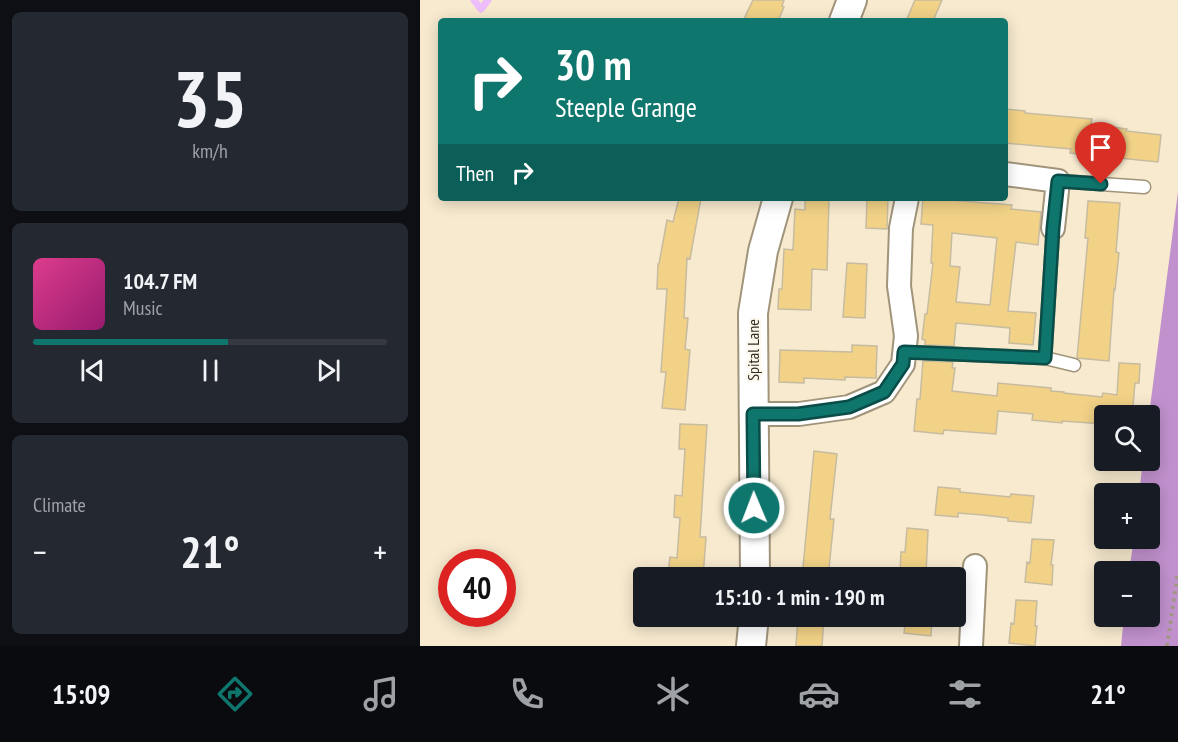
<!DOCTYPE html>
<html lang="en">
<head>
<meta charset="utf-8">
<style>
	body { margin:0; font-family:"PT Sans Narrow",sans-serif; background:#242831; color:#f1f3f6; height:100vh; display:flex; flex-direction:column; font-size:22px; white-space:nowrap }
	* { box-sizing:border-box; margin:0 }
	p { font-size:20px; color:#9ea1a6 }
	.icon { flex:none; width:33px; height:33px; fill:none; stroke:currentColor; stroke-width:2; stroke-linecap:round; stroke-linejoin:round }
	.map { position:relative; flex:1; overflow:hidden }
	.panel { display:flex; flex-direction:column; gap:12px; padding:12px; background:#0d0f14; width:420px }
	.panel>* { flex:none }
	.hud { position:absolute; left:18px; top:18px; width:570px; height:183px; border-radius:6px; box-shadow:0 3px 15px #0003; background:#0f766e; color:#fff; overflow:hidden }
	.fabs { position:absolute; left:674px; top:405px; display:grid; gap:12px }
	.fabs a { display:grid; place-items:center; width:66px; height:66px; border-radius:6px; background:#171b24; box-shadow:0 3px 15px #0003; font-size:30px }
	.speed { position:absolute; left:18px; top:549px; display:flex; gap:12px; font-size:30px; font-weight:700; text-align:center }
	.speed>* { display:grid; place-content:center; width:78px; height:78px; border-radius:50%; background:#171b24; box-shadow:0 3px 15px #0003; line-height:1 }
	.speed .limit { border:9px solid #d22; background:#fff; color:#111 }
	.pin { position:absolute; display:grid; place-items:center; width:51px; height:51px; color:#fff; margin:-62px -26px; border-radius:50% 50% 50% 0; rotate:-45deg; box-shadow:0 0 6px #0007 }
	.pin .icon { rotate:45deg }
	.me { position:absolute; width:66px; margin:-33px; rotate:359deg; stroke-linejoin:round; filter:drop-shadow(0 0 4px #0008) }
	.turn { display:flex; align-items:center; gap:21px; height:126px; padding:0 18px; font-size:27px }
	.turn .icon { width:78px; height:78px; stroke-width:2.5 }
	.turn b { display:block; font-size:42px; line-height:51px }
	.then { display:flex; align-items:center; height:57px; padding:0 18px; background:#0003; gap:12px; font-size:22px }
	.big { font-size:45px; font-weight:800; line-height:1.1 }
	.panel .widget { flex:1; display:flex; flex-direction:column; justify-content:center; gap:9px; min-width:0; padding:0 21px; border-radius:9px; background:#242831 }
	.panel .dial { align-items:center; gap:0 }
	.dial b { font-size:78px; line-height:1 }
	.song { display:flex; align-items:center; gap:18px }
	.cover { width:72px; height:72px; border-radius:9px; background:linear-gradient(135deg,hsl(330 70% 55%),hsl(320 70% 35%)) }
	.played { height:6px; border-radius:3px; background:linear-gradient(90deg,#0f766e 55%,#363941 55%) }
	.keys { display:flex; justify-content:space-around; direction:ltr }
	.heat { display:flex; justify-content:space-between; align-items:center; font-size:33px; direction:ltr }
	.trip { position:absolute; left:213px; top:567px; width:333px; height:60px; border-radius:6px; background:#171b24; box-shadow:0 3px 15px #0003; font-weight:800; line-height:60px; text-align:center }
	.menu { display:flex; height:96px; justify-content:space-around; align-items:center; background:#090b0e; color:#9ea1a6 }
	.menu .icon { width:42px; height:42px }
	.menu .on { color:#0f766e }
	.menu b { font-size:27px; color:#f1f3f6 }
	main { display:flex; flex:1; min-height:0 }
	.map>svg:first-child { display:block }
	.forest { fill:#c191ce }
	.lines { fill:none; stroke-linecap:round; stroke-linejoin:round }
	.stream { stroke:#eebdfc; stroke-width:7 }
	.building { fill:#f2d287; stroke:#c7bba0; stroke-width:1.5; fill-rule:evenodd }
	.service-casing { stroke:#a0947b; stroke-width:15 }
	.minor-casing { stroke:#a0947b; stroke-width:26 }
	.tertiary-casing { stroke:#a0947b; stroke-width:32 }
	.path { stroke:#a19784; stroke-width:4; stroke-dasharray:3 4.5; stroke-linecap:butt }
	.service { stroke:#fff; stroke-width:12 }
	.minor { stroke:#fff; stroke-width:22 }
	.tertiary { stroke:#fff; stroke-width:28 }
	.route-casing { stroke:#0a4d48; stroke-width:15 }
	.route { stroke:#0f766e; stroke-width:10 }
	.labels { text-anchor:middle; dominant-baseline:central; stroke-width:4.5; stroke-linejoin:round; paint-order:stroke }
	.street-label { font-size:16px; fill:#332e24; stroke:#fdf8ed }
</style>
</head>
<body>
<main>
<section class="panel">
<div class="widget dial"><b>35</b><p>km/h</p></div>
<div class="widget">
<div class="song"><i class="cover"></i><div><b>104.7 FM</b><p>Music</p></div></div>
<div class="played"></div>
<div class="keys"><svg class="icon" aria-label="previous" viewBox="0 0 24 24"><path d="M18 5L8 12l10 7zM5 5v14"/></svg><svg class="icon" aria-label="pause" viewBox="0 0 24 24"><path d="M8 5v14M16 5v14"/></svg><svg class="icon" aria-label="next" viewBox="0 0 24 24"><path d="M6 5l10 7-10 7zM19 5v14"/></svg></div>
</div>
<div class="widget"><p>Climate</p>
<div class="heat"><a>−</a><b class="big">21°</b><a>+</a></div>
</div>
</section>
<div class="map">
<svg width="758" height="646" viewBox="0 0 758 646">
	<rect width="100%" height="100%" fill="#f7eacf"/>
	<path class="forest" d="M758,192v454h-57l3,-29 25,-1v-44l-20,-1 5,-32 15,-1v-44l-10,-1 4,-32 6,-1v-45z"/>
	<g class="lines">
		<path class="stream" d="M54,0l7,9 7,-9"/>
	</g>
	<path class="building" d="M333,0h31l-2,6 2,1 -6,14h-35z
		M495,0h27l-9,21h-27z
		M585,109l20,2v2l67,6 -1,5 36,5 -1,2 35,4 -3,27 -88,-9 1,-4 -66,-6z
		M259,198h22l-11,61 -3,-1 -3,60h4l-3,31 5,1 -5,60 -23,-2 4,-36h-5l6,-83h-10l1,-25h1l8,-44 6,2z
		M447,198h21l-1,31 -21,-1z
		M503,198l89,7 -1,4 30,3 -3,33 -22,-3 -8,69 28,2 -3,32 -24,-2 1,-15 -54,-5 -2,23 -29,-1v-5l-3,-1 3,-25h2l6,-51h-2l2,-38 -12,-1zM532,233l45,5 -7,67 -34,-3 4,-35 -10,-1z
		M385,199l24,1 -2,70 -15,-1 -1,41 -33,-1 1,-20h3l2,-40 9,1 2,-41 10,1z
		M668,201l32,2 -4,49 3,1 -4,37 -1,-1 -5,72 -32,-3 11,-120h-3z
		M427,263l20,1 -2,54 -22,-1z
		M432,345l25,1 -1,32 -31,-1v3l-41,-2v5l-25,-1 1,-32 72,2z
		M503,361l30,1 -1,6h3l-3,23 45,5 1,-13 53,5v3l13,1v1l38,4 1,-4 14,2 2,-32 21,1 -1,19h-4l-3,33h-28v8l-42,-3v2l-30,-3 1,-6 -35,-3 -2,23 -52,-4 -1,4 -29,-3 3,-32h3z
		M260,424l27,1 -7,112h6l-3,41 -35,-4 2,-17 7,1 3,-40 -6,-1 1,-22 7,1 3,-47h-6z
		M394,451l23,3 -7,65h4l-6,59h-26z
		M518,487l22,2v3l50,5 1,-3 23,2 -3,27 -23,-2v-3l-25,-3 -25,-2v4l-23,-2z
		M487,528l21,2 -2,44 -26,-2 1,-20h4z
		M612,539l22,1 -3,25h2l-1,20 -27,-3 2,-20 3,1z
		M596,600l21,1 -2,25h2l-2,20 -26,-3 2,-20 3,1z
		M378,616h26l-2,30h-26z
		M486,616h26l-1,20 -27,-3z"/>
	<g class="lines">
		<defs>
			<path id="service" d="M638,181l86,6
				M485,352l140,6 29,7
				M625,358l8,-130"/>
			<path id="minor" d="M585,174l53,7 -5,47
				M334,414h45l50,-7 35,-15 19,-28 3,-28 -7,-50 2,-58 6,-30
				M551,646l4,-80"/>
			<path id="tertiary" d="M424,21l8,-21
				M335,578l-2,-265 10,-62 15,-53
				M331,646l3,-30"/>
		</defs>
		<use href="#service" class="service-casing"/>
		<use href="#minor" class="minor-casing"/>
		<use href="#tertiary" class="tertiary-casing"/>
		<path class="path" d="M747,646l11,-74"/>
		<use href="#service" class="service"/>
		<use href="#minor" class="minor"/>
		<use href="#tertiary" class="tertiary"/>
	</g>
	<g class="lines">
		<defs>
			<path id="route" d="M334,508l-1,-94h45l51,-7 35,-15 19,-28 1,-12 141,6 8,-130 5,-47 43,3"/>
		</defs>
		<use href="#route" class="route-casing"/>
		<use href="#route" class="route"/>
	</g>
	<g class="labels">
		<g class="street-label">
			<text transform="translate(333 350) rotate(-90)">Spital Lane</text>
		</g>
	</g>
</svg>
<div class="fabs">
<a><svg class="icon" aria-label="search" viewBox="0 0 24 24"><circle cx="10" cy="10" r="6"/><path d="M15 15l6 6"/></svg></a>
<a>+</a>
<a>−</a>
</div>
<div class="speed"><div class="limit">40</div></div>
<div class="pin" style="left:681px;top:184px;background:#d93025"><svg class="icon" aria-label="arrive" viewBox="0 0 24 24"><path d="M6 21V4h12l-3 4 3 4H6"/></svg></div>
<svg class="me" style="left:334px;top:508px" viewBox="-20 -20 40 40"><circle r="17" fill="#0f766e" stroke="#fff" stroke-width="3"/><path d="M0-11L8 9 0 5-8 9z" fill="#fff"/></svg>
<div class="trip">15:10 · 1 min · 190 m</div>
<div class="hud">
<div class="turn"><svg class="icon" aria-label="right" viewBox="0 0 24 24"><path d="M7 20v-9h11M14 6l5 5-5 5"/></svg><div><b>30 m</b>Steeple Grange</div></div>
<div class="then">Then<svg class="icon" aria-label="right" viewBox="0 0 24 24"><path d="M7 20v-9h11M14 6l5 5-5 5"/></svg></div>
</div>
</div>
</main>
<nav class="menu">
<b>15:09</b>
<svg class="icon on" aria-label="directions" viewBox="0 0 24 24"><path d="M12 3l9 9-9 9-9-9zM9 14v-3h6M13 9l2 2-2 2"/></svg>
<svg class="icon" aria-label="music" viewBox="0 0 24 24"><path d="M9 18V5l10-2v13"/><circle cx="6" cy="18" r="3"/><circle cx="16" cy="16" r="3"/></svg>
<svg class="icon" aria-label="phone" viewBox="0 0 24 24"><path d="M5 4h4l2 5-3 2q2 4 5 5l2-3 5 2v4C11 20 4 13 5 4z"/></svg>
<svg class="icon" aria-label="climate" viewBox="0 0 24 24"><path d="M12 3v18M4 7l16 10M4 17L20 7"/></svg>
<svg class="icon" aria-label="car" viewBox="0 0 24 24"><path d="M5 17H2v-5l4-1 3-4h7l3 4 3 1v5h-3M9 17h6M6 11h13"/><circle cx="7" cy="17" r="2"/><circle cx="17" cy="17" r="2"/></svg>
<svg class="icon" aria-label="filters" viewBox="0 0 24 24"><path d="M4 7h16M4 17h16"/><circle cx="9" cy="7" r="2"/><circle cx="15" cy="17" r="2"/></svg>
<b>21°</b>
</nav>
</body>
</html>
